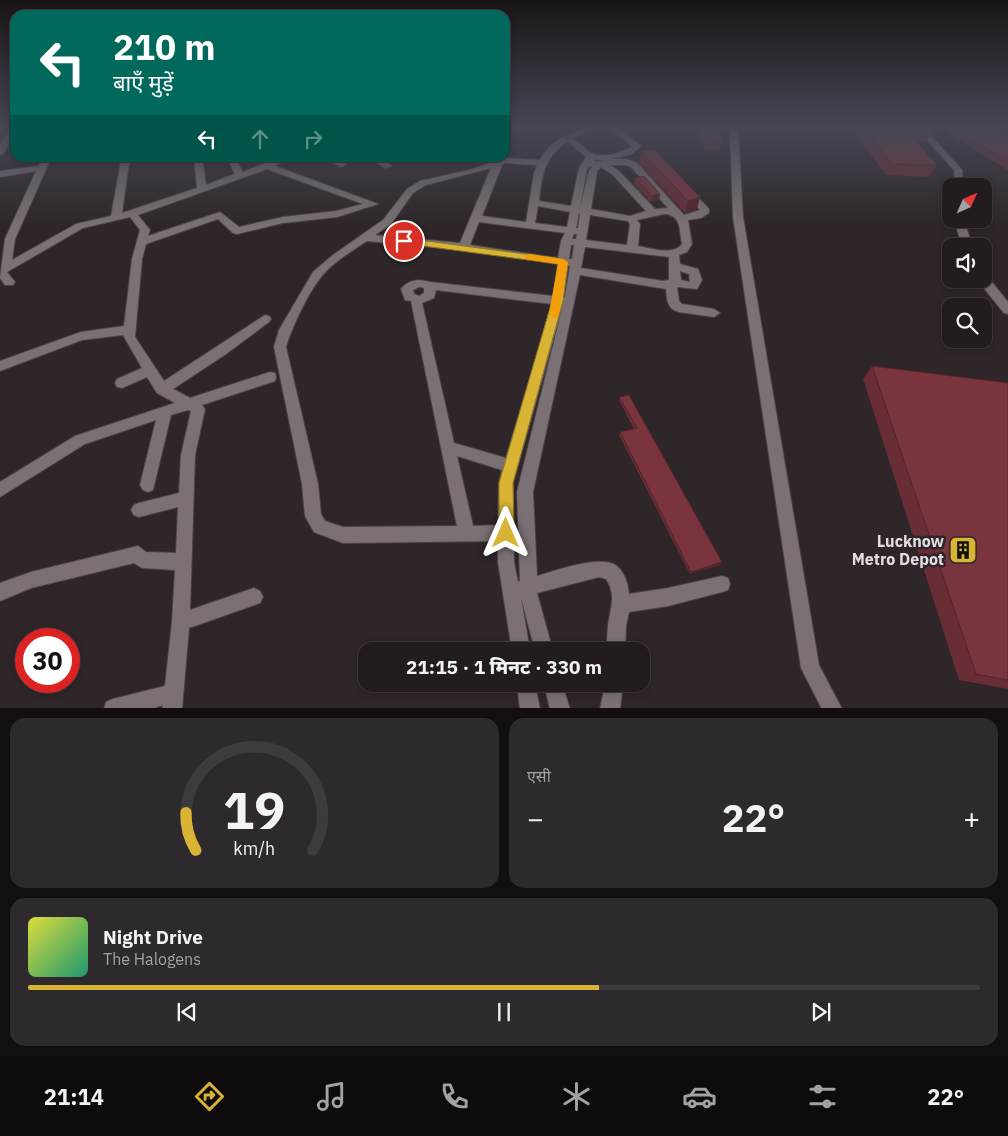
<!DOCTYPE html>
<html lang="hi">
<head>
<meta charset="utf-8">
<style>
	body { margin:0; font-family:"IBM Plex Sans","Noto Sans Devanagari",sans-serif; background:#2e292c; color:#f1f3f6; height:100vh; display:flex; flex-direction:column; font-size:19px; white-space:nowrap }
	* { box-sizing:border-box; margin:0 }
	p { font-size:16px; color:#a2a1a4 }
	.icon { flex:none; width:28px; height:28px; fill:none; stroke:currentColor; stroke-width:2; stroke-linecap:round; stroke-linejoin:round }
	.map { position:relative; height:708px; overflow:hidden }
	.panel { display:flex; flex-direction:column; gap:10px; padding:10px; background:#130f11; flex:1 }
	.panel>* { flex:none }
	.guide { position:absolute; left:10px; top:10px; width:500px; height:152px; border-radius:15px; box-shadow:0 2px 8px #0003,0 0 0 1px #3f3a3d; background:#00695c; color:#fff; overflow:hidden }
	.needle { width:32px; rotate:45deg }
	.buttons { position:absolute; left:942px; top:178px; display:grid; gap:10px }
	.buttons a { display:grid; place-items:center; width:50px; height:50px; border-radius:10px; background:#221c1f; box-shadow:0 2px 8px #0003,0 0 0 1px #3f3a3d; font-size:25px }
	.speed { position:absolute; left:15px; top:628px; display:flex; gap:10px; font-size:25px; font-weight:700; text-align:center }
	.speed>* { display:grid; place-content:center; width:65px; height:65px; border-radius:50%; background:#221c1f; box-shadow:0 2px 8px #0003,0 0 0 1px #3f3a3d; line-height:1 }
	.speed .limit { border:8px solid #d22; background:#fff; color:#111 }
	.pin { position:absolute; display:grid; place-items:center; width:42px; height:42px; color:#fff; margin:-21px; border:2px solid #fff; border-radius:50%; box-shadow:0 1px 5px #0007 }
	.me { position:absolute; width:55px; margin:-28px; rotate:0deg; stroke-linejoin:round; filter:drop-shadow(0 0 4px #0008) }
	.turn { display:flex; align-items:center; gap:18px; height:105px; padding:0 20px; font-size:22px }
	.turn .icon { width:65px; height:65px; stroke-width:2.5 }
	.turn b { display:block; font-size:35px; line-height:42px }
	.lanes { display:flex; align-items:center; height:48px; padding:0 20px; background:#0003; justify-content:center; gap:25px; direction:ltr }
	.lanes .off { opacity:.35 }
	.big { font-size:38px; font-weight:800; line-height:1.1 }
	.panel .card { flex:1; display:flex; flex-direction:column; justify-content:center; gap:8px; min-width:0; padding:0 18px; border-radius:15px; background:#2e292c }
	.panel .dial { align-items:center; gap:0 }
	.dial svg { height:130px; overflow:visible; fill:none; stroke:#3f3a3d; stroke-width:7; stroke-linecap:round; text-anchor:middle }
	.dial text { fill:#f1f3f6; stroke:none }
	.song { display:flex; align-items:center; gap:15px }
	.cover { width:60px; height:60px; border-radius:8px; background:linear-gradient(135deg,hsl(60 70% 55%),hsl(160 70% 35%)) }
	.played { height:5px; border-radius:2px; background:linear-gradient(90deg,#d9b334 60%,#3f3a3d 60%) }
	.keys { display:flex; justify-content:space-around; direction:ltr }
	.heat { display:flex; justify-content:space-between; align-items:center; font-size:28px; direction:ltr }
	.panel .tiles { flex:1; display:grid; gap:10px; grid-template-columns:1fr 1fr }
	.card:last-child { grid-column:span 2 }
	.trip { position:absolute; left:358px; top:642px; width:292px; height:50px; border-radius:15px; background:#221c1f; box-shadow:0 2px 8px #0003,0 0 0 1px #3f3a3d; font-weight:800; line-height:50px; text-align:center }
	.dock { display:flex; height:80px; justify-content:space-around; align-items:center; background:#0e0b0c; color:#a2a1a4 }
	.dock .icon { width:35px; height:35px }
	.dock .active { color:#d9b334 }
	.dock b { font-size:22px; color:#f1f3f6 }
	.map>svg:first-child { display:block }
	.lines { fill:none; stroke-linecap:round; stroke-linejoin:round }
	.minor-casing { stroke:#4b4547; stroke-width:2 }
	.minor { fill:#7b7174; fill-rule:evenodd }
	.wall { fill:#682d35 }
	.shaded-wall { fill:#55242b }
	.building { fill:#79343e; stroke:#55242b }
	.route { fill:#d9b334; stroke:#8d7422 }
	.slow { fill:#f59e0b }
	.labels { text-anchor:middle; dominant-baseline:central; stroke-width:5; stroke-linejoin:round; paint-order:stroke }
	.near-poi-label { font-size:16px; font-weight:bold; fill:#e3dddf; stroke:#2e2629; text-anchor:end }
</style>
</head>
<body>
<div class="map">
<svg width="1008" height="709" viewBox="0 0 1008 709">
	<rect width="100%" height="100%" fill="#2e2629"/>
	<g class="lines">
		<defs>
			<path id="minor" d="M10,128h5v5l-12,21 -3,1v-10z
				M587,128h11l-25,10c6,4 12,12 18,15 11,5 30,1 41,-7l-23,-18h9l23,18 -9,8 -22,5h17l10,4 47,52 16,-5 -17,-18 5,-3 3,1 18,19v4l-8,5 -13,2 4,24 -5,8 -8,3 1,9 18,5 4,11 -5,9 -20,-2 2,14 3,3 32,5 6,4 -6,4 -35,-5c-12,-3 -12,-12 -13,-23l-86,-14 -47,217 4,84c18,-5 64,-22 80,-10 8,7 11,18 12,28l39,-6 54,-12 6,2 2,6 -2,6 -6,2 -54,14 -39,6 -3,14 -1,25h-18c0,-8 0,-17 1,-25 2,-17 9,-31 -2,-47l-7,-2 -62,16 16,58h-18l-14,-54 9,54h-18l-14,-89v-21l-155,2 -29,-11 -9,-16 -3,-32 -28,-137 5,-17 34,-58 20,-17 50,-35 24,-31 13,-8 49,-11 35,-12 36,2c10,-19 27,-26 47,-32zM567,141l19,16 -7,11 -8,38 -32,-5c3,-28 5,-42 28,-60zM597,159l6,3 -10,-1zM505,163l32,2 -3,8 -8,49 -44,-6 20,-51zM610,165h16l5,2 37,41 -13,1 -36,-38zM590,166l2,1 -3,4 -9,37 7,-39zM601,167l12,8 33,36 -16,5 -39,-7 6,-38zM491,168l-31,75 -85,-8 16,-11 22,-31 13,-8zM538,206l32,6 -3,15 -32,-4zM579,213l1,1 -2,14h-2zM664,214c18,1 15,16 18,30 -8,12 -32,4 -44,2l2,-22 -3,-4zM590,215l38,6 2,3 -3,21 -41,-5zM479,222l86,11 -4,8 -3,17 -88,-13zM574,234h3l-1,5h-4zM367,241l97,9 94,14 -5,32 -123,-14c-11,-3 -21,-3 -29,7l4,11 6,1 46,225 -114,1 -18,-6 -4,-7 -3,-30 -32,-137c6,-20 22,-54 35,-70 12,-15 31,-26 46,-36zM571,245h3l-2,14h-3zM585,247l84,10v23l-6,1 -82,-13zM568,266h2l-5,31h-1zM680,271l9,3 1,8 -9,-2zM419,287l5,1v5l-5,3 -5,-2 -1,-4zM436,290l116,14 -46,154 -52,-15 -32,-140 12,-5zM563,305l-46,187 3,89 -2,1 -4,-20 -1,-79zM457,456l45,14 -3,13 -1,42 -25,1z
				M730,128h8l5,89 76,448 23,44h-20l-21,-41 -68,-451z
				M916,128h8l38,42 1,16h-8l-1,-16z
				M43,158h8l-36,81 -3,21 64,-36 35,-8 10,-55 8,-3h12l-12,5 -7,50 75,-25 -3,-30h8l4,27 29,-11 -8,-16h8l8,14 35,-14h10l-13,8 103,38 -41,13 -54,6 -46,11 -4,-1 -15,-14 -72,25 -4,15 -7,78 29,44 101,-66 4,1 2,3 -2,3 -43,32 -53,35 17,9 80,-26 5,1 1,4 -1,4 -73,24 3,4 -10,46 -5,155 64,-22 6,3 3,6 -3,6 -71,25 -7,81h-20l1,-4 -12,4h-47l2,-7 7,-3 52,-13 7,-64 3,-52 -33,-2 -8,-5 -103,25 -31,13v-18l31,-11 107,-26 8,6 30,1 2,-46 -39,10 -5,-2 -3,-5 3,-5 5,-2 40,-10 2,-38 10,-44 -3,-1 -17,5 -18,75 -5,2 -5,-2 -3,-5 16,-65 -71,24 -85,53v-15l75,-46 100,-33 -18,-10 -10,-16 -25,11 -5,-1 -2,-4 2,-4 25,-11 -19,-33 -41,5 -82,31v-10l81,-29 43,-6 8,-67 8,-29 -10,-13 -47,11 -76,44 8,10 -2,3h-8l-5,-7 5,-39 31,-68 -36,6v-6l39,-5zM267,169l96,35 -27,7 -53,6 -44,10 -19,-15 -72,24 2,-6 -12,-15z
				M320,158h11l15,6 -4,3z
				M370,158h9l13,8 -7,2z
				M954,219h10l8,27h-10z
				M984,276h3l21,26v12l-4,-1 -25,-31 -1,-3h6z
				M517,684h18l5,25h-20z
				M544,684h18l8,25h-20z
				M605,684h18l-3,25h-20z"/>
		</defs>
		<use href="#minor" class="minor-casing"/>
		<use href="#minor" class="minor"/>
	</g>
	<path class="wall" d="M697,128h20l5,13 -3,9 -15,-1z
		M851,128h79l3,3 -7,11h-9l20,23 -8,12 -43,-2z
		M950,128h42l16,9v33l-61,-37z
		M641,151l56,58 -12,4 -46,-50z
		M635,178l25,16 -1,6 -8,2 -17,-18z
		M872,366l136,17v306l-49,-9 -96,-301z
		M619,397l103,165 -2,3 -30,9 -71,-139 1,-3 14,-3 -15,-29z"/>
	<path class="shaded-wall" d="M660,194l-1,6 -8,2 1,-6z
		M700,197l-3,12 -12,4 3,-12z
		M722,562l-2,3 -30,9 1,-2z"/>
	<path class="building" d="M702,128h15l5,13 -15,-1z
		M865,128h65l3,3h-26l30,34 -45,-1z
		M951,128h41l16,9v24z
		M654,149l46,48 -12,4 -47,-50z
		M644,176l16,18 -8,2 -17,-18z
		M872,366l136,17v297l-32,-6z
		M629,395l93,167 -31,10 -71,-140 17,-4 -18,-31z"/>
	<linearGradient id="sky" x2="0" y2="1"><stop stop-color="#191517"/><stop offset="0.56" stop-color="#464754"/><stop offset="1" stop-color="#464754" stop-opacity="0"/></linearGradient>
	<rect width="1008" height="227" fill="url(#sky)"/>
	<path class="route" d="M404,238l159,21 5,3 -5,39 -50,182 1,50 -3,5 -5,2 -5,-2 -2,-5v-50l53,-182 6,-37 -157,-21v-4z"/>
	<path class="slow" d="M529,254l34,5 5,3 -10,55 -4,1 -5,-4 9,-50 -33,-5v-4z"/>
	<defs>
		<symbol id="building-square" viewBox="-11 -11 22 22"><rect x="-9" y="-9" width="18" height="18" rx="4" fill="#d9b334" stroke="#2e2629"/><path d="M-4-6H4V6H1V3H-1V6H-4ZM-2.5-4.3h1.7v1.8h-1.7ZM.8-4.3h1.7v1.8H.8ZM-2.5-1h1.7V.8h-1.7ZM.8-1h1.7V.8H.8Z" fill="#111"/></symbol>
	</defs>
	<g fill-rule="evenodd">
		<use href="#building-square" x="947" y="534" width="32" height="32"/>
	</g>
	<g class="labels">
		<g class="near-poi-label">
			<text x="944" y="541">Lucknow<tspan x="944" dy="18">Metro Depot</tspan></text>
		</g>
	</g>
</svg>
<div class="buttons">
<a><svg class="needle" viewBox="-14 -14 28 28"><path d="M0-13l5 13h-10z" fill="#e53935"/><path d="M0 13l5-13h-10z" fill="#a2a1a4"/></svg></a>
<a><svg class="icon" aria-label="sound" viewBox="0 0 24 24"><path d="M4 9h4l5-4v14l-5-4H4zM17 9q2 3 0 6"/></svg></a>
<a><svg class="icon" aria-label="search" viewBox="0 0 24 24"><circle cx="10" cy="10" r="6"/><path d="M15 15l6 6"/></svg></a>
</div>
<div class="speed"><div class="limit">30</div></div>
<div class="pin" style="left:404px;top:241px;background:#d93025"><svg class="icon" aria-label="arrive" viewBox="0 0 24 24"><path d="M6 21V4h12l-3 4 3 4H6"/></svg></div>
<svg class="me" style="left:506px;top:533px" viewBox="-20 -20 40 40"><path d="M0-17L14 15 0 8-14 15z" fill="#d9b334" stroke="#fff" stroke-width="4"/></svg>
<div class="trip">21:15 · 1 मिनट · 330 m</div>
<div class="guide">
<div class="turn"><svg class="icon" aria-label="left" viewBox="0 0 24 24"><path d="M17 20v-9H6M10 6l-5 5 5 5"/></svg><div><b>210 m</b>बाएँ मुड़ें</div></div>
<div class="lanes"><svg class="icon" aria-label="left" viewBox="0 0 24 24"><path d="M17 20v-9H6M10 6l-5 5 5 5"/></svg><svg class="icon off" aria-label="ahead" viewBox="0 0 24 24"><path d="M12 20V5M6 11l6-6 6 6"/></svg><svg class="icon off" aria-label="right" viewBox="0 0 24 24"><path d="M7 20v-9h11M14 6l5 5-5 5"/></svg></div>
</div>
</div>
<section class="panel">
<div class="tiles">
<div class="card dial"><svg viewBox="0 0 100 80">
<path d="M14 69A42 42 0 1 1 86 69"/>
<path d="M14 69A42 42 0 0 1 8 46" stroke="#d9b334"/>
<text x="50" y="56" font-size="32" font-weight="700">19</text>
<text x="50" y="72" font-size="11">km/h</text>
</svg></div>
<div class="card"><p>एसी</p>
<div class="heat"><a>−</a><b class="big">22°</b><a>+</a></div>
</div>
<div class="card">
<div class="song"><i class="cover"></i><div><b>Night Drive</b><p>The Halogens</p></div></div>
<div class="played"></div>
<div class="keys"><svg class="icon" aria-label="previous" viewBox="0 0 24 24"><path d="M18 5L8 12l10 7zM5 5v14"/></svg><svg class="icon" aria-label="pause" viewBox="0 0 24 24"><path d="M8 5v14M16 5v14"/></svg><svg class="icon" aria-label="next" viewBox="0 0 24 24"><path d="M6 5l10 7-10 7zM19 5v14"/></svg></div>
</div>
</div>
</section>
<nav class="dock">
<b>21:14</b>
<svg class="icon active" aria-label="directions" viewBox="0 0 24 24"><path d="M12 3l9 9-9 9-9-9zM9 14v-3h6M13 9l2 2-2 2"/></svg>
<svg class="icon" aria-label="music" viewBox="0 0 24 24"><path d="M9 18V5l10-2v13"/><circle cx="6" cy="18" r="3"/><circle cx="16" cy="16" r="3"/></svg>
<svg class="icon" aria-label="phone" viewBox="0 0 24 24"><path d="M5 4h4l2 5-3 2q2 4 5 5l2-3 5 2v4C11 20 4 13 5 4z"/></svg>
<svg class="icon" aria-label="climate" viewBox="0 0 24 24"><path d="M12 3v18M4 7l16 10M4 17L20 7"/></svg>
<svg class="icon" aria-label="car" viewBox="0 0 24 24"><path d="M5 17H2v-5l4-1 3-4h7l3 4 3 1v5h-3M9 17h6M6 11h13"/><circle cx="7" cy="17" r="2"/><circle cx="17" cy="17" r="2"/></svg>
<svg class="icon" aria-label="filters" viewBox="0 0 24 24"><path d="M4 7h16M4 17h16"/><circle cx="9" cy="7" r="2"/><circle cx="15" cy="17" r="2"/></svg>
<b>22°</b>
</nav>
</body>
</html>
